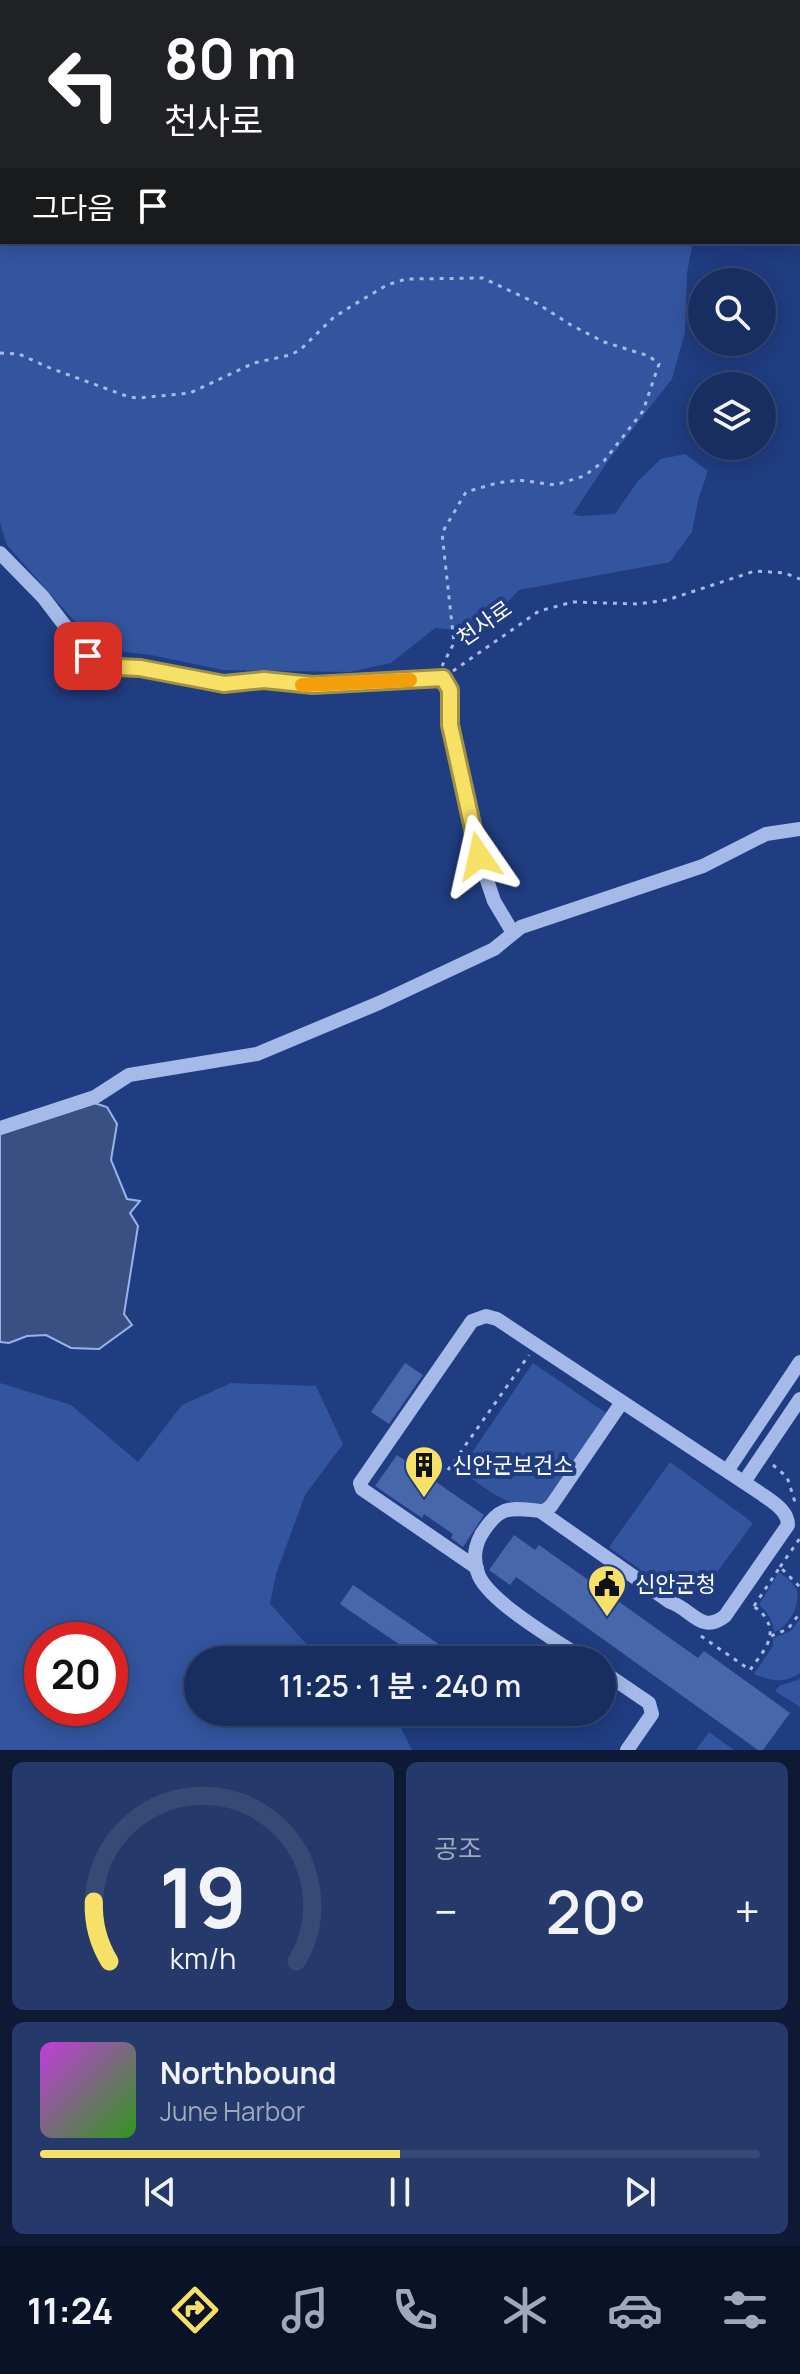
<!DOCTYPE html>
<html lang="ko">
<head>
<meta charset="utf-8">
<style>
	body { margin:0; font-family:Manrope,"Noto Sans KR",sans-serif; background:#253a6a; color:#f1f3f6; height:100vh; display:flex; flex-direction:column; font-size:30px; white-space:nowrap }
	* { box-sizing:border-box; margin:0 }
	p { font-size:26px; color:#9fa8bd }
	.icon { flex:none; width:44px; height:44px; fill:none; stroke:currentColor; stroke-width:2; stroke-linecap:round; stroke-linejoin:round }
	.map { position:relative; height:1750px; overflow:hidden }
	.side { display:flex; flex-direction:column; gap:12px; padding:12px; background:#0d1935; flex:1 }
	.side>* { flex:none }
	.hud { position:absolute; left:0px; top:0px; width:800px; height:244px; box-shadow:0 4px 20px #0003,0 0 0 2px #364a76; background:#202124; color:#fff; overflow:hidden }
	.buttons { position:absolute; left:688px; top:268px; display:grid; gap:16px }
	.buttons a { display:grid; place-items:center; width:88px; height:88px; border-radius:50%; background:#182e61; box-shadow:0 4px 20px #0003,0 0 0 2px #364a76; font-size:40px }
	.speed { position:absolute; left:24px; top:1622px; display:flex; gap:16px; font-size:40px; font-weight:700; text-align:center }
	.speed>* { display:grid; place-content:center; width:104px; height:104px; border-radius:50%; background:#182e61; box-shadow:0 4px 20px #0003,0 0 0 2px #364a76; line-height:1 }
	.speed .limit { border:12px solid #d22; background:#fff; color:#111 }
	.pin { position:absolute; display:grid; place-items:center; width:68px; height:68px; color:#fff; margin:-34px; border-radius:16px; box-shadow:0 4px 12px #0006 }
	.me { position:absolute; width:88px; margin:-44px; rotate:349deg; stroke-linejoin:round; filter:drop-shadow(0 0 6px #0008) }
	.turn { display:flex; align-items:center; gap:28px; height:168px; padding:0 32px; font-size:36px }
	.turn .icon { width:104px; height:104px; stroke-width:2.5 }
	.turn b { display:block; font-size:56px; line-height:68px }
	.then { display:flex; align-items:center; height:76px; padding:0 32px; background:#0003; gap:16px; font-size:30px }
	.big { font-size:60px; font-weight:600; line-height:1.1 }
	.side .widget { flex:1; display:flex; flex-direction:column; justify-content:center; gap:12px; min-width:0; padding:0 28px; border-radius:12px; background:#253a6a }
	.side .dial { align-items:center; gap:0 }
	.dial svg { height:208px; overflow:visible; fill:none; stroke:#364a76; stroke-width:7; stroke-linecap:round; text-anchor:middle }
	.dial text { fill:#f1f3f6; stroke:none }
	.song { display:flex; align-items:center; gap:24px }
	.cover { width:96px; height:96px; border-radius:12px; background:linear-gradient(135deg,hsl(290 70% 55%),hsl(110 70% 35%)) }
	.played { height:8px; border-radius:4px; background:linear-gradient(90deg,#f6e065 50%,#364a76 50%) }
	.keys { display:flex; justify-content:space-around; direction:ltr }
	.heat { display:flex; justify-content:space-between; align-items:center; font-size:44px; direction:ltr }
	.side .tiles { flex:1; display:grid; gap:12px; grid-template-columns:1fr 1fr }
	.widget:last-child { grid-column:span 2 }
	.trip { position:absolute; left:184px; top:1646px; width:432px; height:80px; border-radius:40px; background:#182e61; box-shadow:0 4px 20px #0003,0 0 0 2px #364a76; font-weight:600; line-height:80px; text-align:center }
	.dock { display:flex; height:128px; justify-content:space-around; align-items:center; background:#0a1227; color:#9fa8bd }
	.dock .icon { width:56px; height:56px }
	.dock .active { color:#f6e065 }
	.dock b { font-size:36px; color:#f1f3f6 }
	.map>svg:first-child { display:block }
	.green { fill:#33559f; fill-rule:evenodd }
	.water { fill:#3a5083; stroke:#99b3ea; stroke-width:2 }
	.building { fill:#4867aa }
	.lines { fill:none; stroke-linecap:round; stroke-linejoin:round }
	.path { stroke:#a5bae8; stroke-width:3; stroke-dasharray:4 6; stroke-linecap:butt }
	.minor { stroke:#a5bae8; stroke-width:14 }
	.route-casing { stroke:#a09242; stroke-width:20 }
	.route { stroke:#f6e065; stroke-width:14 }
	.slow { stroke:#f59e0b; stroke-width:14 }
	.labels { text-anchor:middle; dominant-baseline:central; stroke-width:8; stroke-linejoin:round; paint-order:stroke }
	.street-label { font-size:22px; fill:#fff; stroke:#203d81 }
	.poi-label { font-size:22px; fill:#fff; stroke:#203d81; text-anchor:start }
</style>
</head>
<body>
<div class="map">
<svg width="800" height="1750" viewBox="0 0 800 1750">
	<rect width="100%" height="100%" fill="#203d81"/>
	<path class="green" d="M0,0h33l1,2h-32v240h691l-6,31 -2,59 -13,47 -62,79 -37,56 7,2 35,-2 23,-33 23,-22 24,-5 23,17 -10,29 -6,32 -22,30 -151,28 -40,42 -44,-4 -44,35 -42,9 -126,-2 -72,-15 -52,-6 -92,-104 -7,-22z
		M533,1363l73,50 -61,89c-32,12 -60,-14 -85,-32z
		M0,1383l71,22 67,57 44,-57 49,-22 85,3 27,58 -38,51 -29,79 -6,30 41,45 26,11h-139v52h195l19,38h-412zM110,1640v68h-68v-68z
		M670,1462l83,61 -46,63 -15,-1 -15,11 -68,-49z
		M779,1572c7,5 15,11 18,19 3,16 -9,36 -23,41 -1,-11 -6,-20 -15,-27z
		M800,1619v54c-16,11 -29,8 -46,1l19,-28v-8l18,-7z
		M800,1679v28l-25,-16 4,-5z
		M709,1732l25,18h-38z"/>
	<path class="water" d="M474,0h272l2,2h-276z
		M798,79l2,3v123l-2,-2z
		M94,1103l13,4 10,17 -6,36 16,39 13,2 -10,12 8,13 -14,88 8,11 -33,24 -28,-1 -25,-13 -19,1 -18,7 -9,-1v-208z"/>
	<path class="building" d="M405,1363l18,12 -34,49 -18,-12z
		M397,1455l87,60 -21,32 -12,-9 2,-4 -29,-20 -2,4 -47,-32z
		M514,1535l21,15 4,-5 159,113 6,-7 86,62 -27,37h-5l-242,-173 -6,8 -21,-15z
		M353,1585l87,60 -10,15h-8l-82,-56z"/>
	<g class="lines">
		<path class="path" d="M0,353l19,1 31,14 79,29 10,1 51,-5 64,-30 36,-8 10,-5 33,-32 17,-11 37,-22 19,-6 77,-1 55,26 33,21 33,17 45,14 10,8 -16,47 -39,50 -20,15 -29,9 -36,-5 -22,3 -31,9 -24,41 12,110 -12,23
			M453,671l86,-60 34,-9 65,2 29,-4 88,-29 30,2 15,6
			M773,1465l14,12 8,25
			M448,1470l81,-115
			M780,1567l20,-29
			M754,1606l26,-39 20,20
			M701,1636l49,34c11,-16 29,-33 15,-53 -4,-6 -8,-9 -15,-12
			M771,1636l17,-7 12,-16"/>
		<path class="minor" d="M96,0l6,2
			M408,0l3,2
			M243,2l9,-2
			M462,2l2,-2
			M798,230l2,1
			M0,553l43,44 45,59 13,7 123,21 40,-4 49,5 130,-7 7,12v35l29,131 15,45 19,32
			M0,1128l95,-31 34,-22 128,-21 122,-51 115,-54 27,-22 182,-61 63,-32 34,-5
			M727,1471l73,-109
			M744,1482l56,-83
			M477,1568l-115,-79 -2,-6 112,-162 14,-5 11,3 266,176c11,8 25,16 25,30l-63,91c-24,19 -34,-8 -55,-14l-130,-91
			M585,1660c-26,-18 -93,-56 -106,-84 -6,-14 -5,-28 2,-41 20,-33 32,-26 63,-24l7,-5 71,-104
			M602,1671l47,32 3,11 -25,36"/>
	</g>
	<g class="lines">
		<defs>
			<path id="route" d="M88,656l13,7 17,4 22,1 84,16 40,-4 49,5 130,-7 7,12v35l29,131"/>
		</defs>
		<use href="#route" class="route-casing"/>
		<use href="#route" class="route"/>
		<path class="slow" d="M302,685l108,-5"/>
	</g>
	<defs>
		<symbol id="building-pin" viewBox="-11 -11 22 30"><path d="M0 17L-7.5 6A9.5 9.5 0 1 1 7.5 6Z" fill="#f6e065" stroke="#203d81"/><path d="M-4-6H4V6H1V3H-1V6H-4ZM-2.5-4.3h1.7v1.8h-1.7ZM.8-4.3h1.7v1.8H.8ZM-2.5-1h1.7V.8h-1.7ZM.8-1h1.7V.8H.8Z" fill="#111"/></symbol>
		<symbol id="civic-pin" viewBox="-11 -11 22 30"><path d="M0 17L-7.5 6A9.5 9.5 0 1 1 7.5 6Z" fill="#f6e065" stroke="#203d81"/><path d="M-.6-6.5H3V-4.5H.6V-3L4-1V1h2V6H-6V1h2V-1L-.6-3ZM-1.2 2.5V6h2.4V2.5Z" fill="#111"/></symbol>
	</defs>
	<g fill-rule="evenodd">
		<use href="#building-pin" x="402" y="1443" width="44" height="60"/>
		<use href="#civic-pin" x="585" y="1562" width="44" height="60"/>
	</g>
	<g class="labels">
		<g class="street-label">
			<text transform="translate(484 623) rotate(-35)">천사로</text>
		</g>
		<g class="poi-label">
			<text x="452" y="1465">신안군보건소</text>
			<text x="635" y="1584">신안군청</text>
		</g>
	</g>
</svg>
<div class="buttons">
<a><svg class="icon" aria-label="search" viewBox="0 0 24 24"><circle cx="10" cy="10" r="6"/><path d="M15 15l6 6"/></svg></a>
<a><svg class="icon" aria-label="layers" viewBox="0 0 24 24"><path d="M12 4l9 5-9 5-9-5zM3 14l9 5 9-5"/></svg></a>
</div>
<div class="speed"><div class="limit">20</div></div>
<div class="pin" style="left:88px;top:656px;background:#d93025"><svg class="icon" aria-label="arrive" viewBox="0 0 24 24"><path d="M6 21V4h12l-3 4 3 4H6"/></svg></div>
<svg class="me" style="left:479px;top:856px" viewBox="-20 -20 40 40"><path d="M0-17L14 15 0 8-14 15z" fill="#f6e065" stroke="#fff" stroke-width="4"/></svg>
<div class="trip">11:25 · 1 분 · 240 m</div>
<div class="hud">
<div class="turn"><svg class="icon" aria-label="left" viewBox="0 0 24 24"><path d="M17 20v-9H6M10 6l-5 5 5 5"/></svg><div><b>80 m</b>천사로</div></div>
<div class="then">그다음<svg class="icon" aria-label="arrive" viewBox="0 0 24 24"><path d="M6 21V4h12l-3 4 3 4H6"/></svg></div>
</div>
</div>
<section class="side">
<div class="tiles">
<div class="widget dial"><svg viewBox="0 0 100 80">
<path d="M14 69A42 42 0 1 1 86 69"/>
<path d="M14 69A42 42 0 0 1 8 46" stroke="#f6e065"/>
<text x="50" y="56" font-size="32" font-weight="700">19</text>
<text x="50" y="72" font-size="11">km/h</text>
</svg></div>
<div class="widget"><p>공조</p>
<div class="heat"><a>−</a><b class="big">20°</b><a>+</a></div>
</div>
<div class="widget">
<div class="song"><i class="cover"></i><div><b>Northbound</b><p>June Harbor</p></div></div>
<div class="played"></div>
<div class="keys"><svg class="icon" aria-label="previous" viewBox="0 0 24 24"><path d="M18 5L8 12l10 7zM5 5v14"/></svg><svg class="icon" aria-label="pause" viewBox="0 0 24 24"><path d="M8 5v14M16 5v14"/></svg><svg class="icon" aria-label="next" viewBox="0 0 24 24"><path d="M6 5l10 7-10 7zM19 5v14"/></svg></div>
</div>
</div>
</section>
<nav class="dock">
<b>11:24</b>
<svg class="icon active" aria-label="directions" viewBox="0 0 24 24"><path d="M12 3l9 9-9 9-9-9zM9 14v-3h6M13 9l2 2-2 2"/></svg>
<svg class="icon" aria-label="music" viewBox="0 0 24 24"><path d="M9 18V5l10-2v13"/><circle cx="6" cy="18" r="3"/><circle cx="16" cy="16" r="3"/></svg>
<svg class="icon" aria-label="phone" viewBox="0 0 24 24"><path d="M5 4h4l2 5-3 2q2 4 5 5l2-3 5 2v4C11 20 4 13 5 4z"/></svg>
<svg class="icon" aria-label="climate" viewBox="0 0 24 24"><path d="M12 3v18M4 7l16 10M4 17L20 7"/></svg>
<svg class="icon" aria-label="car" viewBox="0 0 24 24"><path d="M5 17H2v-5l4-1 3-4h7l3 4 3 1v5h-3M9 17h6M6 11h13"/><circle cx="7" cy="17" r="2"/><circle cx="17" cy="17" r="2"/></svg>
<svg class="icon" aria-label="filters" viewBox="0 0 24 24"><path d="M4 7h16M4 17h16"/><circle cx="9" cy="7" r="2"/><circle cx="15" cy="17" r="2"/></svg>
</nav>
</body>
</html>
